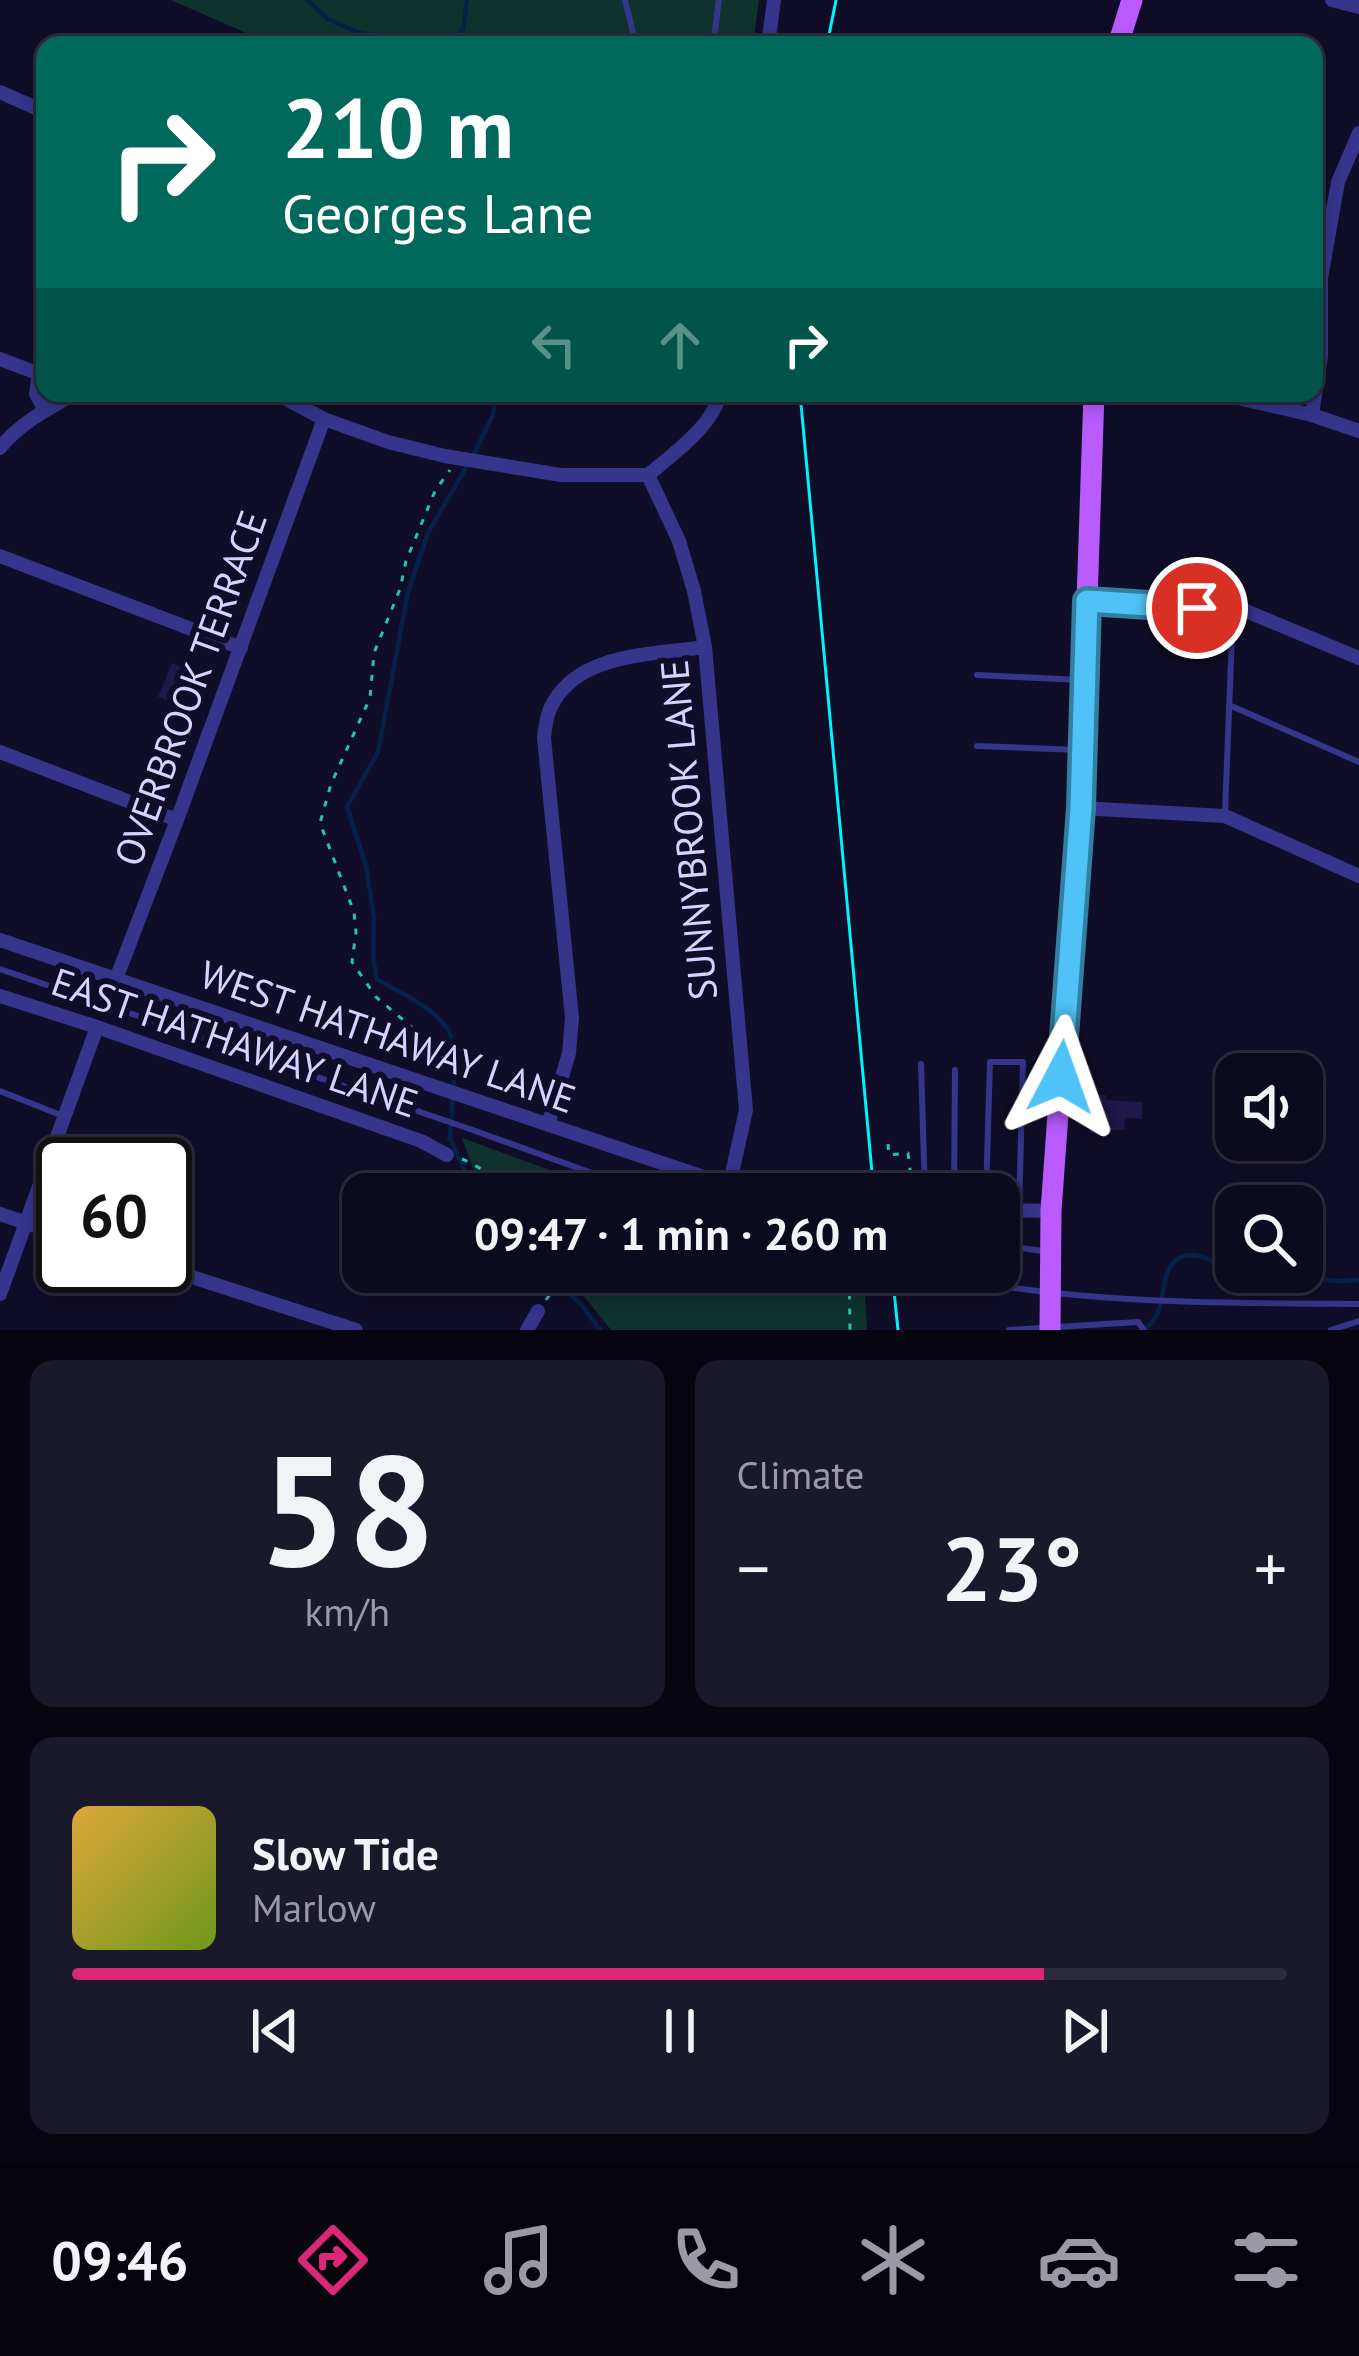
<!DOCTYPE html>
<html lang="en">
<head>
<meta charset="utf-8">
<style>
	body { margin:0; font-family:"PT Sans",sans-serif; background:#1a182b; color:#f1f3f6; height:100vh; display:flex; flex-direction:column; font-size:45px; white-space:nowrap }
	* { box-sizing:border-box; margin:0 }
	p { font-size:39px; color:#9a9aa4 }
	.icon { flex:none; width:66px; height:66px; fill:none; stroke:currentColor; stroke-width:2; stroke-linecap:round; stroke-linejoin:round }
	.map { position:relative; height:1330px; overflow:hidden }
	.drawer { display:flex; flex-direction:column; gap:30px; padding:30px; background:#070610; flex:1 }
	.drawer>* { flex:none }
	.top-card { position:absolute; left:36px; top:36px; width:1287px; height:366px; border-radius:24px; box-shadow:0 6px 18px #0003,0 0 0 3px #2c2b3c; background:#00695c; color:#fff; overflow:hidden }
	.buttons { position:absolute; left:1215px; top:1053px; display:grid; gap:24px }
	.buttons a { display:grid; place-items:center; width:108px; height:108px; border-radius:24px; background:#0c0a1e; box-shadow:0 6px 18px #0003,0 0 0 3px #2c2b3c; font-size:60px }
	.speed { position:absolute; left:36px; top:1137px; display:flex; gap:24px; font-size:60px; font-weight:700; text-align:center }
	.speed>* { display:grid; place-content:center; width:156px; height:156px; border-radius:50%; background:#0c0a1e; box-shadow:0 6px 18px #0003,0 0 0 3px #2c2b3c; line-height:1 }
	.speed .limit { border:6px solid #111; border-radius:18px; background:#fff; color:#111 }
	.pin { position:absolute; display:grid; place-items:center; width:102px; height:102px; color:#fff; margin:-51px; border:6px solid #fff; border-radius:50%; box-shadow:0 3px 12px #0007 }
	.me { position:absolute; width:132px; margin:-66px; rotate:4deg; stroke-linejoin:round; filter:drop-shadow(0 0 9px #0008) }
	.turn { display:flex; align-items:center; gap:42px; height:252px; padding:0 48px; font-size:54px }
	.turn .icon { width:156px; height:156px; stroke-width:2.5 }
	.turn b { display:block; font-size:84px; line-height:102px }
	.lanes { display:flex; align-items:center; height:114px; padding:0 48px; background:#0003; justify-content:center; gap:60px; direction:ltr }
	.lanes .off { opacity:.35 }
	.big { font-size:90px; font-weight:600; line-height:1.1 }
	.drawer .tile { flex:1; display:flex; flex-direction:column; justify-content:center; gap:18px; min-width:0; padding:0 42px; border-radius:24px; background:#1a182b }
	.drawer .dial { align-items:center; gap:0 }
	.dial b { font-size:156px; line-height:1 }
	.song { display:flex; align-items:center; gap:36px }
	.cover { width:144px; height:144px; border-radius:18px; background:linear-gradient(135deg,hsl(40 70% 55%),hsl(80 70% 35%)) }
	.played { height:12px; border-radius:6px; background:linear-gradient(90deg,#db2777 80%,#2c2b3c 80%) }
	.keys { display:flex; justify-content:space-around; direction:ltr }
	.heat { display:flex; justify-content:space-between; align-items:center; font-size:66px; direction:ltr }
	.drawer .tiles { flex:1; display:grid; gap:30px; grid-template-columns:1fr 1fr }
	.tile:last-child { grid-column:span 2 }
	.trip { position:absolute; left:342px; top:1173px; width:678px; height:120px; border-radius:24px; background:#0c0a1e; box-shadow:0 6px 18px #0003,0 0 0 3px #2c2b3c; font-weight:600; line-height:120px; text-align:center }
	.menu { display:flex; height:192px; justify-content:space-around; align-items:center; background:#05040c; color:#9a9aa4 }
	.menu .icon { width:84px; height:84px }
	.menu .on { color:#db2777 }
	.menu b { font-size:54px; color:#f1f3f6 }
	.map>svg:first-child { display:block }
	.green { fill:#10322f }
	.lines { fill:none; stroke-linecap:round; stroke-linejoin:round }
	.stream { stroke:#062148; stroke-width:4.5 }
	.building { fill:#1f184a }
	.path { stroke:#25c2b0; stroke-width:3; stroke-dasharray:6 9; stroke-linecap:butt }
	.service { stroke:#34358b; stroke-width:6 }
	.minor { stroke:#34358b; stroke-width:14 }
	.primary { stroke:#b95bff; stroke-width:21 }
	.tram { stroke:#00f3ff; stroke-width:3 }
	.route-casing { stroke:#337fa1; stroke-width:30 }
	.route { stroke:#4fc3f7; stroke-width:21 }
	.labels { text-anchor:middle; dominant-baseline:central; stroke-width:12; stroke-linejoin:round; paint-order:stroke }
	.street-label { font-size:39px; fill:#d6d4ff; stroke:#100d28 }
</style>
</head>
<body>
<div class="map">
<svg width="1359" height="1330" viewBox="0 0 1359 1330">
	<rect width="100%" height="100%" fill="#100d28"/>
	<path class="green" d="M171,0h588l-6,45h-479z
		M462,1138l154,56h-131l-6,-9z
		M558,1272h302l4,1 3,57h-256l-28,-35z"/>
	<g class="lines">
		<path class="stream" d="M307,0l21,19 29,13 69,13
			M447,45l16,-16 4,-29
			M474,454l19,-39 2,-22
			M468,464l-40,69 -20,59 -30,160 -31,55 19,59 8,51 -1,41 4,21c30,18 75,34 79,74l-6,85 25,56
			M546,1272l35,32 19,26
			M1236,1272l102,9 21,-1
			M1144,1330c7,-7 14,-14 16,-24 6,-20 2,-50 32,-51 15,0 29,13 44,17"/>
	</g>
	<path class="building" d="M172,663l30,11 -6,18 -13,-5 -4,1 -5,14 -16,-5z
		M1091,1094l15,1v5l36,2v17l-17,-1 -1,12h-18v4l-17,-1z"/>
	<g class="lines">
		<path class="path" d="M440,39l7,6
			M430,1070l-10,-36 -44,-37 -24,-35 4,-30 -2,-20 -34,-89 11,-39 39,-86 4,-45 26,-64 6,-28 29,-70 15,-21
			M888,1144l1,11 19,-2 5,41
			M462,1159c21,8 37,26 60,35
			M842,1194v-4l18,-2 -1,-9h6
			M838,1272l11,3 1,55
			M546,1300l19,-28"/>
		<path class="service" d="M625,0l11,45
			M713,45l6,-45
			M977,675l104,5
			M1229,705l130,57
			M977,746l102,4
			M1225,812l8,-201
			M0,969l467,159 183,66
			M921,1064l4,130
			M0,1091l63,25
			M954,1194l1,-124
			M986,1194l4,-132h33l-4,149 -8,36
			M999,1245l44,6
			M925,1272c142,32 289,31 434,32
			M1009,1330l129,-8 6,8
			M1331,1330l28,-9"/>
		<path class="minor" d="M1332,0l27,7
			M768,45l6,-45
			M0,92l45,20
			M0,359l45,17
			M39,373l-3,21 9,16
			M275,393l49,26 64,23 57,14 116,19h87c24,-20 67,-51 72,-82
			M1217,393l95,22 47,16
			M1312,415l9,-59v-78l17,-96 21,-49
			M0,448c19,-24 49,-40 76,-55
			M648,475l31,66 15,50 11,56 41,463 -17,77
			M0,556l241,92
			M1087,601l159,10 113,47
			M0,752l177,68
			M1080,808l145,8 134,60
			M0,940l754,254
			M116,979l61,-159 147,-401
			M0,996l97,31 324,114 26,14
			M548,1125l21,-72 3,-35 -28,-280c1,-9 2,-20 6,-29 25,-57 103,-54 155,-62
			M999,1210l52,1
			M0,1214l63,21
			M158,1266l198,64
			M0,1294l97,-267
			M527,1330l11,-19"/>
		<path class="primary" d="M1118,45l14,-45
			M1050,1330l1,-119 29,-403 14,-415"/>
		<path class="tram" d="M827,45l9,-45
			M800,393l74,801
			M892,1272l6,58"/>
	</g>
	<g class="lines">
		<defs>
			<path id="route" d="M1061,1077l20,-269 6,-207 110,7"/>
		</defs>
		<use href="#route" class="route-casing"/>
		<use href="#route" class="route"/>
	</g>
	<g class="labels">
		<g class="street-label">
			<text transform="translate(190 688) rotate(-70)">OVERBROOK TERRACE</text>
			<text transform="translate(688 830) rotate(-95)">SUNNYBROOK LANE</text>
			<text transform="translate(388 1036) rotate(19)">WEST HATHAWAY LANE</text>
			<text transform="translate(235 1042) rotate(19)">EAST HATHAWAY LANE</text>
		</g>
	</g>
</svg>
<div class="buttons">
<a><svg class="icon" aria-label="sound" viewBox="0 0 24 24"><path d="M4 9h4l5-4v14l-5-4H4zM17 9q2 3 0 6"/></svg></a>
<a><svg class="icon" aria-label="search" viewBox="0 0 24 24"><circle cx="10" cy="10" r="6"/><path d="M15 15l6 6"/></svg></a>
</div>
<div class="speed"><div class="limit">60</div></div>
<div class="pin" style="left:1197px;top:608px;background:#d93025"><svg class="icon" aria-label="arrive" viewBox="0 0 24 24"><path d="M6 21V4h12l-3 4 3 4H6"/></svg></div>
<svg class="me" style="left:1061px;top:1077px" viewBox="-20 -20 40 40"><path d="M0-17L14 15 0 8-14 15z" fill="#4fc3f7" stroke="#fff" stroke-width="4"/></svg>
<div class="trip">09:47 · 1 min · 260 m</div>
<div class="top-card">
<div class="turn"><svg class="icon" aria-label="right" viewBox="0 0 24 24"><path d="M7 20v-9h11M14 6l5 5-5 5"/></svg><div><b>210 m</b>Georges Lane</div></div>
<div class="lanes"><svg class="icon off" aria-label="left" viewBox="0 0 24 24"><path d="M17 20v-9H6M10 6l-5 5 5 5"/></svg><svg class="icon off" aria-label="ahead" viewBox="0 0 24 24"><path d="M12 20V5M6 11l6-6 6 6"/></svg><svg class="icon" aria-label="right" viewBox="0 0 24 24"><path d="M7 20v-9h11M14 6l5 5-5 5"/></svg></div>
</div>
</div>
<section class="drawer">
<div class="tiles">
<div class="tile dial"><b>58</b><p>km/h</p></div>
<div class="tile"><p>Climate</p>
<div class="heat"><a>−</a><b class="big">23°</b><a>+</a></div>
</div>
<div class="tile">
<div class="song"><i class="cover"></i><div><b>Slow Tide</b><p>Marlow</p></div></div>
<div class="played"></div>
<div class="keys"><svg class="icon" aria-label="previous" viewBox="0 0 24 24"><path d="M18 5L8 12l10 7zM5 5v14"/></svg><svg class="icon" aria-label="pause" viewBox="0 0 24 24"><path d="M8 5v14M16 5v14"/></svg><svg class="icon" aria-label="next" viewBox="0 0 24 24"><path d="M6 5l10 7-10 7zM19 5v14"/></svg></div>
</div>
</div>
</section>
<nav class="menu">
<b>09:46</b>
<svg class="icon on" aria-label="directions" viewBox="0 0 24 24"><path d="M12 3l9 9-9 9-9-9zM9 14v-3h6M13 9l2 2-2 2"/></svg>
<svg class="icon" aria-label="music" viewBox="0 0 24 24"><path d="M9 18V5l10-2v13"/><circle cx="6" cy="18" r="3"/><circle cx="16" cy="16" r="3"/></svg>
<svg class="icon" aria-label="phone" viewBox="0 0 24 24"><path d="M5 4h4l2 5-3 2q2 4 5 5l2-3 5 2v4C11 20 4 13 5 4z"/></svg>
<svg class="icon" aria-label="climate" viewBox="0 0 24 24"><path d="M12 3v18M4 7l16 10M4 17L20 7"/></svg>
<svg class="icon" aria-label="car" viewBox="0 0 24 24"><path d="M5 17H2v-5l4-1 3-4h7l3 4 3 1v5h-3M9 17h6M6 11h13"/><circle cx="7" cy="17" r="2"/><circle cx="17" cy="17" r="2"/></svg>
<svg class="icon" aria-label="filters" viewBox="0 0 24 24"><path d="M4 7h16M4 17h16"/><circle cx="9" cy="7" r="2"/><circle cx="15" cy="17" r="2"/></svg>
</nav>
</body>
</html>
